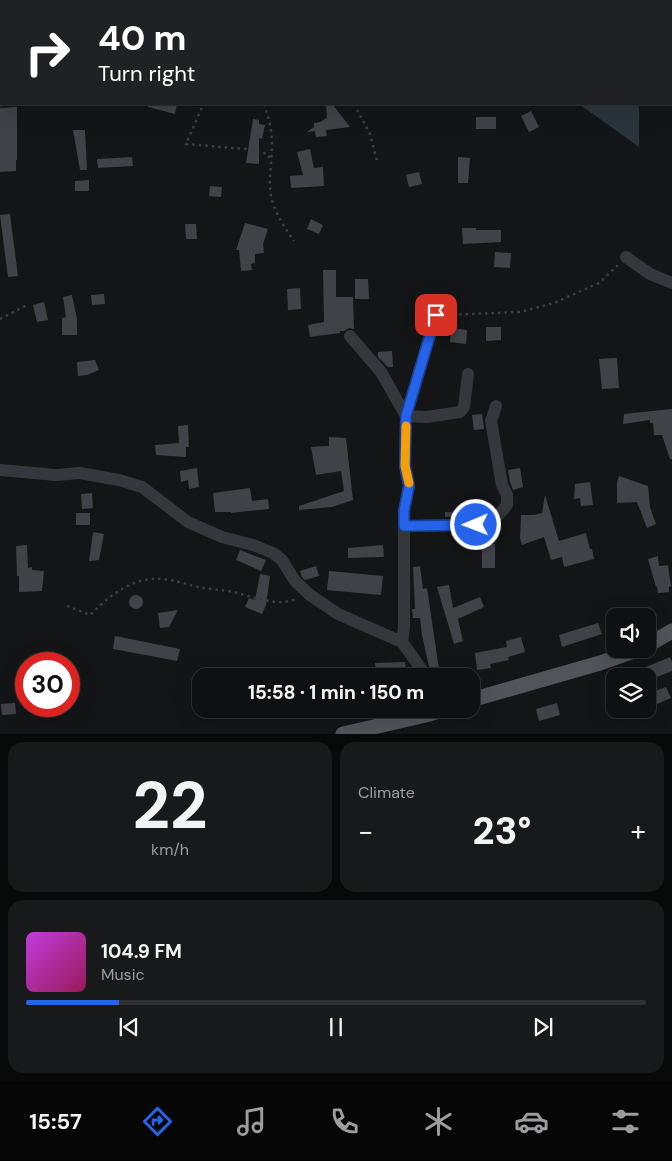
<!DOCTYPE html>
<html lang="en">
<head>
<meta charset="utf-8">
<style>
	body { margin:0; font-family:"DM Sans",sans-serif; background:#18191a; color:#f1f3f6; height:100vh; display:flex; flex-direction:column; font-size:19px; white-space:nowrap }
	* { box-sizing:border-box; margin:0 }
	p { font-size:16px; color:#9b9d9f }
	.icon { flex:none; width:28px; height:28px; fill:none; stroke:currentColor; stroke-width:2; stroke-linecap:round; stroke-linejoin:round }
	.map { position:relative; height:734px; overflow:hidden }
	.sheet { display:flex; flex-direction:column; gap:8px; padding:8px; background:#080909; flex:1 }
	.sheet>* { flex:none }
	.guide { position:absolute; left:0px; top:0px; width:672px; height:105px; box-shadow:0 5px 20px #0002,0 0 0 1px #2f3031; background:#202124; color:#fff; overflow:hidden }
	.tools { position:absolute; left:606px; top:608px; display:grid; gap:10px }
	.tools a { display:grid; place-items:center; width:50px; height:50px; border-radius:10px; background:#0f1011; box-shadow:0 5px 20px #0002,0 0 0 1px #2f3031; font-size:25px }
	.speed { position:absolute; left:15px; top:652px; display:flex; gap:10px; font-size:25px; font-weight:700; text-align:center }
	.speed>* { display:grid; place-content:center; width:65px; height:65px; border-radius:50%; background:#0f1011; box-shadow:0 5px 20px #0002,0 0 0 1px #2f3031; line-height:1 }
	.speed .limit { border:8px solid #d22; background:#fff; color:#111 }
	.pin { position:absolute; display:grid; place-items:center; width:42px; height:42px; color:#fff; margin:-21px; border-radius:10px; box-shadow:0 2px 8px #0006 }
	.me { position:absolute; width:55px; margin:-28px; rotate:269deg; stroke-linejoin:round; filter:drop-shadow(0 0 4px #0008) }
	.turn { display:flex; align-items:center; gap:18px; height:105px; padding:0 15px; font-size:22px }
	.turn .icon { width:65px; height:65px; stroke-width:2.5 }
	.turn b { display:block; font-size:35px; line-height:42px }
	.big { font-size:38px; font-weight:800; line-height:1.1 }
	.sheet .widget { flex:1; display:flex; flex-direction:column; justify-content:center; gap:8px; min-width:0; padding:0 18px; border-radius:15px; background:#18191a }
	.sheet .dial { align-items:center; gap:0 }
	.dial b { font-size:65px; line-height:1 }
	.song { display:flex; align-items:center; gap:15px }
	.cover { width:60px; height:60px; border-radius:8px; background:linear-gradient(135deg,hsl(290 70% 55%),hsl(330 70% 35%)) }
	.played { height:5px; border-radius:2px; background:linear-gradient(90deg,#2563eb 15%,#2f3031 15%) }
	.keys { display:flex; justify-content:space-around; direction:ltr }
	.heat { display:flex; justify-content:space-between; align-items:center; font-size:28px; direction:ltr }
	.sheet .tiles { flex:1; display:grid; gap:8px; grid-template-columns:1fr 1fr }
	.widget:last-child { grid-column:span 2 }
	.trip { position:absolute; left:192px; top:668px; width:288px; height:50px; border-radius:15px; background:#0f1011; box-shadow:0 5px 20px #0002,0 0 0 1px #2f3031; font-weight:800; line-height:50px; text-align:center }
	.tabs { display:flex; height:80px; justify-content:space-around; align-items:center; background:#060607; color:#9b9d9f }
	.tabs .icon { width:35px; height:35px }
	.tabs .active { color:#2563eb }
	.tabs b { font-size:22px; color:#f1f3f6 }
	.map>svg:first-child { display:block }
	.water { fill:#2a353b }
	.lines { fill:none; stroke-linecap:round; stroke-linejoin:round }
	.river { stroke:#2a353b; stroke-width:22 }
	.building { fill:#404247 }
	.path { stroke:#3b3e43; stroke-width:2.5; stroke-dasharray:2.5 4; stroke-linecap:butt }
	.minor { stroke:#35373c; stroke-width:12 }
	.major { stroke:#51545b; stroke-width:15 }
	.route-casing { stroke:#184099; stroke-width:12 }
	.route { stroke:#2563eb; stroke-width:9 }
	.slow { stroke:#f59e0b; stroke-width:9 }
</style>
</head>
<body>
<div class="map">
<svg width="672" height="734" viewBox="0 0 672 734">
	<rect width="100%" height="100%" fill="#141517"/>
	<path class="water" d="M579,104h60v43z"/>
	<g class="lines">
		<path class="river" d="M671,84h1"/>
	</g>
	<path class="building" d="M148,104h29l-2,10 -27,-7z
		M326,105h7l17,22 -24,3 1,6 -11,1 -1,-6 -8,1 7,-5v-4l6,-1 7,-4z
		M17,107v53h-1v11l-16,1v-64z
		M531,111l8,16 -10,5 -8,-16z
		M476,117h20v12h-20z
		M253,119l6,1v4l6,1 -3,14 -3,-1v26l-13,-1z
		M73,130h12l2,40h-7z
		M310,149l4,19 9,-1 1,19 -33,2 -1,-12 13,-1 -6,-23z
		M132,157l1,9 -35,2 -1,-9z
		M458,157l12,1 -2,25h-10z
		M419,172l3,12 -13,3 -3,-12z
		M89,180v11h-14v-10z
		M210,186l12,1 -1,10 -12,-1z
		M10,214l8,62 -10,1 -8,-62z
		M311,219l12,6 -4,9 -12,-5z
		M245,223l23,6 -5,15 1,9 -9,1v9l-4,1 1,6 -11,1 -2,-21h-3z
		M185,224h11l1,15h-11z
		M462,228h14v2h25v12l-38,2z
		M495,252l16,1 -1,15 -16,-1z
		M323,270h13v27h17l1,32 -5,-1 -5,3h-4v2l-30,4 -2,-12 16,-3z
		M355,279h13l1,20h-14z
		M300,288l1,21 -13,1 -1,-21z
		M104,294l1,10 -13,1 -1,-10z
		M72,295l5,24v16h-15v-17l4,-1 -3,-20z
		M44,302l4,18 -11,2 -4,-17z
		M486,327h15v13l-15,1z
		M451,328l16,2 -1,14 -16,-2z
		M392,351l1,16h-5l-10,-10v-5z
		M617,358l2,30 -17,1 -3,-30z
		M95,360l4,10 -12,5 -9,1 -1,-14z
		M672,409v50h-2l-8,-24h-8l-1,-12h-3v-3l-27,4 1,-10z
		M482,414l2,15 -10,1 -2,-15z
		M188,425l1,22h-3v10l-30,-2 -1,-10 24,-2 -1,-17z
		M329,437l17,1 7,62 -21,7 -33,3v-4l45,-15 -3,-20 -25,4 -5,-28 18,-1z
		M197,468l2,19 -10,2 -1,-9 -7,2 -1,-11z
		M520,468l3,19 -10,3 -3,-8 -2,-12z
		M619,476l29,10 2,21 6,17 -9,4 -10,-26 -20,1v-20z
		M590,482l3,23 -12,1 -1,-8 -6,1 1,-15z
		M250,488l2,13 16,-2 1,10 -38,4v-1h-16l-2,-19z
		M92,493l1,15 -11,1 -1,-15z
		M545,495l14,46 27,-8 4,16h2l2,10 -30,8 -2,-10 -11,3 -7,-23 -22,8 -2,-7 1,-23h13l8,-2z
		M445,512l38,1v3l-38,1z
		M76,513h14v12h-14z
		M93,532l11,2 -5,26 -10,1z
		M495,544v24h-13v-23z
		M27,545l1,23 4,-1v3l12,1 -2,20 -23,1v-16h-2l-1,-30z
		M383,545l1,11 -1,1 -35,1v-10z
		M240,550l26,10 -5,11 -25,-11z
		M658,556l1,10 9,-1 3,21 -2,1v5l-11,1 -1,-7 -1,1 -8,-28z
		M316,566l3,10 -14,4 -3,-3 -2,-6z
		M420,566l3,23 4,-1 13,88h-9l-9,-41 -2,-17h-7l-1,-9h3l-2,-42z
		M329,571l54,5 -2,19 -54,-5z
		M260,574l10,2 -4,29 -4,9 -17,-7 4,-9 6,2z
		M449,585l4,23 27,-11 4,10 -26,12 5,22 -9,3 -17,-57z
		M129 602a7 7 0 1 1 14 0a7 7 0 1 1-14 0Z
		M178,610l-9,17 -9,1 -2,-15z
		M598,623l4,11 -40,13 -3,-12z
		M115,636l65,13 -3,12 -64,-12z
		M521,637l4,15 -17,5 1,3 -19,4 1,4 -14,2 -2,-17 32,-6 -1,-6z
		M670,657l2,5v9l-20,8 -6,-12z
		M405,662l2,14h-23v-4l-8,1 -1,-10z
		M666,687l5,11 -21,9 -2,-13z
		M15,703l1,11 -14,1 -1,-11z
		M557,703l3,12 -21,6 -3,-12z"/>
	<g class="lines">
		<path class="path" d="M182,0l6,1
			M346,0l1,1
			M628,0l2,1
			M98,1v-1
			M671,26l1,1
			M0,65l1,1
			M200,104l3,1 -17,39 60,5 22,5 2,5
			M264,104c5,14 8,27 8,42 0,17 -4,33 -1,50 3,16 14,32 23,45
			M354,104l16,30 7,27
			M0,106l4,-2
			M446,315l74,-3 34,-9 45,-20 19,-18
			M0,319l27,-14
			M67,606l23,9c19,-19 43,-39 73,-36 13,1 27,7 41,9 12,2 25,2 37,6 19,5 37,12 56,5"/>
		<path class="minor" d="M626,257l24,17 22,9
			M350,336l31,36 25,44
			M406,416l21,1 33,-5 4,-5 4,-33
			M0,470l56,5 24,-2 39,7 23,7 46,35 34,15 31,8 20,8 9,7 13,21 15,14 28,19 64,28
			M404,526l87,-2 16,-19v-10l-5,-10 -11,-64 5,-15
			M423,676l-1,-6 -20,-28 2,-15v-116l5,-25 -4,-20 1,-50 30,-101"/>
		<path class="major" d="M648,645l24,-14
			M471,700l129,-37 40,-14
			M343,734l87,-20 15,-5"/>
	</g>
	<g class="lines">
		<defs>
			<path id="route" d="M436,315l-30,101 -1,50 4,20 -5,25v15l72,-1"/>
		</defs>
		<use href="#route" class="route-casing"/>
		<use href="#route" class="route"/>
		<path class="slow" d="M406,426l-1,40 4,17"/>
	</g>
</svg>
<div class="tools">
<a><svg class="icon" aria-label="sound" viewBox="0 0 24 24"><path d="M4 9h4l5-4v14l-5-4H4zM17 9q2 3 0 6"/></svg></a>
<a><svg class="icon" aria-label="layers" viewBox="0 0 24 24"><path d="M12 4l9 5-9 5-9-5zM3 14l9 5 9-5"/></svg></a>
</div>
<div class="speed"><div class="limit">30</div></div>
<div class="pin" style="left:436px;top:315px;background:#d93025"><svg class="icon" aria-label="arrive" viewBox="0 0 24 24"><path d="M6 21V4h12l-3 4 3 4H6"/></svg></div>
<svg class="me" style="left:476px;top:525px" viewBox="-20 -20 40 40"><circle r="17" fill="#2563eb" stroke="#fff" stroke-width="3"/><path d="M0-11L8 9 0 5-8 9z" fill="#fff"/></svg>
<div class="trip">15:58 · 1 min · 150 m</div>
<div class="guide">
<div class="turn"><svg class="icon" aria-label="right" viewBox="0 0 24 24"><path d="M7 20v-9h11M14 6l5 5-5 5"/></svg><div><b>40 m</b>Turn right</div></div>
</div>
</div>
<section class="sheet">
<div class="tiles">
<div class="widget dial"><b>22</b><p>km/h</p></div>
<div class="widget"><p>Climate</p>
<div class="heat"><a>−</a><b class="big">23°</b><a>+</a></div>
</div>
<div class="widget">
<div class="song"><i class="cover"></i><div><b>104.9 FM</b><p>Music</p></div></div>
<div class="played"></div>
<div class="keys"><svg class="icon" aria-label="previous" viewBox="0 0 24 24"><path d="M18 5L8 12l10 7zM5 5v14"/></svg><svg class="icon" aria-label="pause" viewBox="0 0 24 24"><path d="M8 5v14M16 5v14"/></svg><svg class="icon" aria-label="next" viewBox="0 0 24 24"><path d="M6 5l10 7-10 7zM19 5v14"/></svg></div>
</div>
</div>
</section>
<nav class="tabs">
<b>15:57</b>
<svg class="icon active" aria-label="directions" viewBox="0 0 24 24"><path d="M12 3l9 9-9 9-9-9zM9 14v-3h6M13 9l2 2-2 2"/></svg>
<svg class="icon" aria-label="music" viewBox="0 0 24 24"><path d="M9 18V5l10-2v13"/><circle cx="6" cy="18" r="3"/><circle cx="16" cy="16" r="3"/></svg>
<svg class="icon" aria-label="phone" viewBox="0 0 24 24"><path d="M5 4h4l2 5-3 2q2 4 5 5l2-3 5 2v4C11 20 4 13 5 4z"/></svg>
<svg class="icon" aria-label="climate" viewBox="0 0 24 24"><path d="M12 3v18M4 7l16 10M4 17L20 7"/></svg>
<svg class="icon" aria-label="car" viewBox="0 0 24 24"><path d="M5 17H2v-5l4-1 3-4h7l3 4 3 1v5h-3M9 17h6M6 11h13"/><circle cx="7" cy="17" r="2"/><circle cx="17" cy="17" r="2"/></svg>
<svg class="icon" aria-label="filters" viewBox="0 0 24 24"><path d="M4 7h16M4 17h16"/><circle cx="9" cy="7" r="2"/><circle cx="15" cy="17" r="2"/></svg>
</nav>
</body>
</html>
